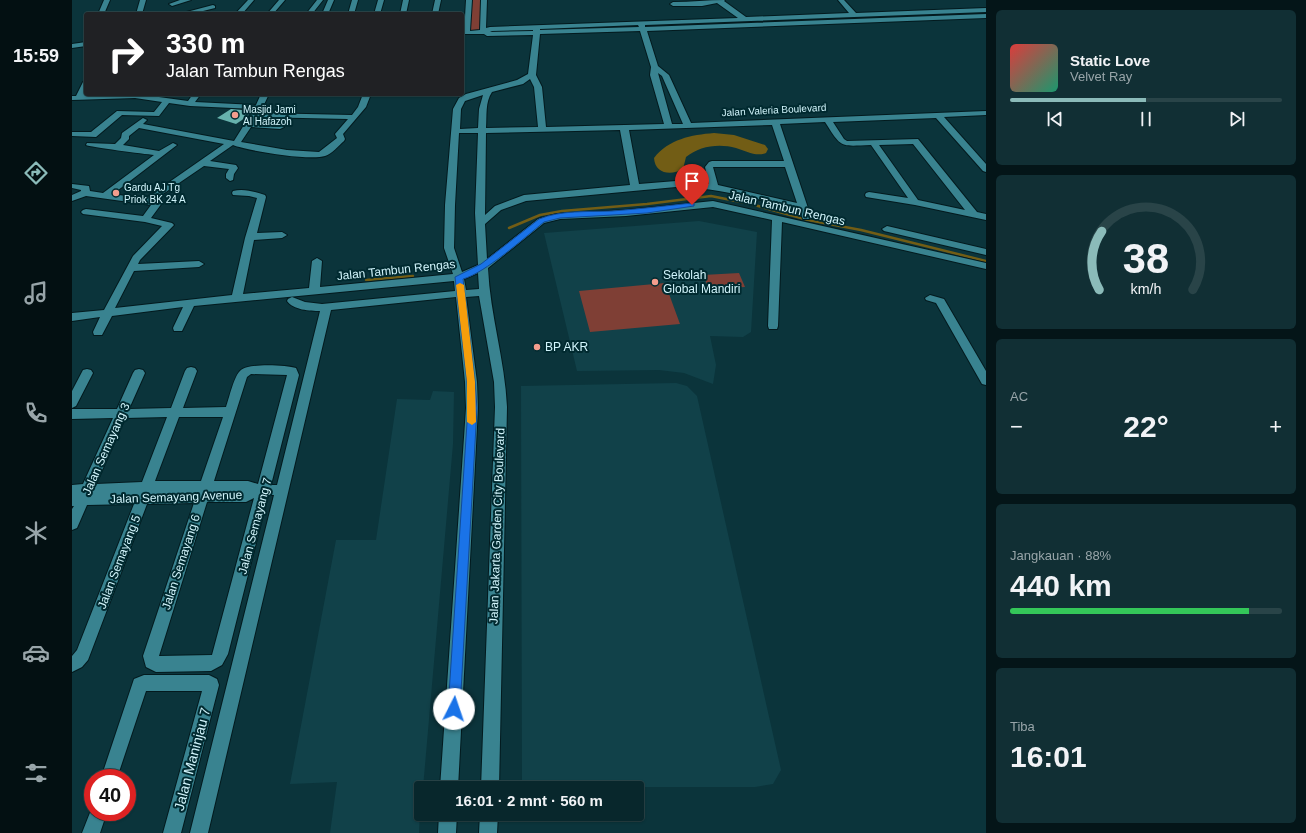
<!DOCTYPE html>
<html lang="id">
<head>
<meta charset="utf-8">
<style>
	body { margin:0; font-family:Helvetica,sans-serif; background:#112f34; color:#f1f3f6; height:100vh; display:flex; flex-direction:column; font-size:15px; white-space:nowrap }
	* { box-sizing:border-box; margin:0 }
	p { font-size:13px; color:#98a5a9 }
	.icon { flex:none; width:22px; height:22px; fill:none; stroke:currentColor; stroke-width:2; stroke-linecap:round; stroke-linejoin:round }
	.map { position:relative; flex:1; overflow:hidden }
	.details { display:flex; flex-direction:column; gap:10px; padding:10px; background:#041518; width:320px }
	.details>* { flex:none }
	.banner { position:absolute; left:12px; top:12px; width:380px; height:84px; border-radius:4px; box-shadow:0 1px 3px #0004,0 0 0 1px #294448; background:#202124; color:#fff; overflow:hidden }
	.speed { position:absolute; left:12px; top:769px; display:flex; gap:8px; font-size:20px; font-weight:700; text-align:center }
	.speed>* { display:grid; place-content:center; width:52px; height:52px; border-radius:50%; background:#08272c; box-shadow:0 1px 3px #0004,0 0 0 1px #294448; line-height:1 }
	.speed .limit { border:6px solid #d22; background:#fff; color:#111 }
	.pin { position:absolute; display:grid; place-items:center; width:34px; height:34px; color:#fff; margin:-41px -17px; border-radius:50% 50% 50% 0; rotate:-45deg; box-shadow:0 0 4px #0007 }
	.pin .icon { rotate:45deg }
	.me { position:absolute; width:44px; margin:-22px; rotate:4deg; stroke-linejoin:round; filter:drop-shadow(0 0 3px #0008) }
	.turn { display:flex; align-items:center; gap:14px; height:84px; padding:0 16px; font-size:18px }
	.turn .icon { width:52px; height:52px; stroke-width:2.5 }
	.turn b { display:block; font-size:28px; line-height:34px }
	.big { font-size:30px; font-weight:700; line-height:1.1 }
	.details .card { flex:1; display:flex; flex-direction:column; justify-content:center; gap:6px; min-width:0; padding:0 14px; border-radius:6px; background:#112f34 }
	.details .dial { align-items:center; gap:0 }
	.dial svg { height:104px; overflow:visible; fill:none; stroke:#294448; stroke-width:7; stroke-linecap:round; text-anchor:middle }
	.dial text { fill:#f1f3f6; stroke:none }
	.song { display:flex; align-items:center; gap:12px }
	.cover { width:48px; height:48px; border-radius:6px; background:linear-gradient(135deg,hsl(0 70% 55%),hsl(160 70% 35%)) }
	.played { height:4px; border-radius:2px; background:linear-gradient(90deg,#8bbbb9 50%,#294448 50%) }
	.keys { display:flex; justify-content:space-around; direction:ltr }
	.heat { display:flex; justify-content:space-between; align-items:center; font-size:22px; direction:ltr }
	.charge { height:6px; border-radius:3px; background:linear-gradient(90deg,#34c759 88%,#294448 0) }
	.trip { position:absolute; left:342px; top:781px; width:230px; height:40px; border-radius:4px; background:#08272c; box-shadow:0 1px 3px #0004,0 0 0 1px #294448; font-weight:700; line-height:40px; text-align:center }
	main { display:flex; flex:1; min-height:0 }
	.dock { display:flex; flex-direction:column; width:72px; justify-content:space-around; align-items:center; background:#031012; color:#98a5a9 }
	.dock .icon { width:28px; height:28px }
	.dock .on { color:#8bbbb9 }
	.dock b { font-size:18px; color:#f1f3f6 }
	.map>svg:first-child { display:block }
	.built { fill:#114149 }
	.green { fill:#7f3f35 }
	.water { fill:#725d15 }
	.lines { fill:none; stroke-linecap:round; stroke-linejoin:round }
	.stream { stroke:#725d15; stroke-width:2.5 }
	.building { fill:#66b2ad }
	.minor-casing { stroke:#031a1e; stroke-width:2 }
	.minor { fill:#398390; fill-rule:evenodd }
	.route { fill:#1a73e8; stroke:#114b97 }
	.slow { fill:#f59e0b }
	.poi-dot { fill:#f49d8d; stroke:#002a30; stroke-width:1.5 }
	.labels { text-anchor:middle; dominant-baseline:central; stroke-width:4; stroke-linejoin:round; paint-order:stroke }
	.far-poi-label { font-size:10px; fill:#d1f4fb; stroke:#002a30; text-anchor:start }
	.far-street-label { font-size:10px; fill:#d1f4fb; stroke:#002a30 }
	.street-label { font-size:12px; fill:#d1f4fb; stroke:#002a30 }
	.poi-label { font-size:12px; fill:#d1f4fb; stroke:#002a30; text-anchor:start }
	.near-street-label { font-size:14px; fill:#d1f4fb; stroke:#002a30 }
</style>
</head>
<body>
<main>
<nav class="dock">
<b>15:59</b>
<svg class="icon on" aria-label="directions" viewBox="0 0 24 24"><path d="M12 3l9 9-9 9-9-9zM9 14v-3h6M13 9l2 2-2 2"/></svg>
<svg class="icon" aria-label="music" viewBox="0 0 24 24"><path d="M9 18V5l10-2v13"/><circle cx="6" cy="18" r="3"/><circle cx="16" cy="16" r="3"/></svg>
<svg class="icon" aria-label="phone" viewBox="0 0 24 24"><path d="M5 4h4l2 5-3 2q2 4 5 5l2-3 5 2v4C11 20 4 13 5 4z"/></svg>
<svg class="icon" aria-label="climate" viewBox="0 0 24 24"><path d="M12 3v18M4 7l16 10M4 17L20 7"/></svg>
<svg class="icon" aria-label="car" viewBox="0 0 24 24"><path d="M5 17H2v-5l4-1 3-4h7l3 4 3 1v5h-3M9 17h6M6 11h13"/><circle cx="7" cy="17" r="2"/><circle cx="17" cy="17" r="2"/></svg>
<svg class="icon" aria-label="filters" viewBox="0 0 24 24"><path d="M4 7h16M4 17h16"/><circle cx="9" cy="7" r="2"/><circle cx="15" cy="17" r="2"/></svg>
</nav>
<div class="map">
<svg width="914" height="833" viewBox="0 0 914 833">
	<rect width="100%" height="100%" fill="#0b343b"/>
	<path class="built" d="M627,221l58,11 -6,100 -8,5 -33,-1 6,29 -3,19 -29,-11 -25,-3 -82,1 -33,-138z
		M604,383l11,3 10,10 84,374 -8,14 -18,3h-233l-1,-401z
		M361,391l21,1 -1,52 -30,344h-2l-2,45h-89l7,-51 -47,2 46,-244h40l21,-141 33,1z"/>
	<path class="green" d="M397,0h15l-1,32 -17,1z
		M569,23l2,5 -152,7 -5,-4z
		M667,273l6,14 -36,2 -6,-14z
		M593,283l15,41 -90,8 -11,-41z"/>
	<path class="water" d="M642,133l20,2 31,10 3,4 -2,4c-10,4 -20,-2 -30,-5 -17,-5 -37,-2 -50,9l-3,12c-12,7 -28,5 -29,-11 15,-19 37,-23 60,-25z"/>
	<g class="lines">
		<path class="stream" d="M437,228l31,-13 22,-4 85,-7 64,-8 40,8 57,16 53,10 125,31
			M294,280l47,-4"/>
	</g>
	<path class="building" d="M159,109l13,1 6,2 -2,4 -12,8 -19,-6z"/>
	<g class="lines">
		<defs>
			<path id="minor" d="M32,0h6l-6,14h-6z
				M68,0h6l-4,14h-6z
				M108,0h11l-19,6 -3,-2z
				M176,0h6l-12,14h-7z
				M207,0h6l-12,14h-6z
				M245,0h6l-11,14h-6z
				M256,0h6l-6,14h-6z
				M280,0h6l-4,14h-6z
				M306,0h6l-4,14h-6z
				M331,0h6l-3,14h-6z
				M363,0h6l-3,14h-6z
				M394,0h6l-2,31 10,-1 1,-30h6l-1,28 4,-1 248,-9 -21,-15 -15,3h-29l-3,-2 3,-2c18,0 35,-2 52,-2l-1,1 22,16 103,-4 -11,-13h6l12,13 130,-5v4l-341,13v2l341,-13v4l-339,13 11,35 11,9 22,48 295,-12v4l-42,2 42,47v8l-3,-1 -47,-53 -103,4 11,17 3,2 71,-2 59,73 9,2v6l-71,-15 -49,-8 -1,-2 1,-2 3,-1 39,6 -37,-53c-31,1 -29,4 -46,-23l-45,2 31,93 -2,2h-6l-4,-10c-40,-9 -81,-22 -123,-22l-150,14 -25,9 -16,14 2,35 51,-40 19,-5 69,-4 87,-9 273,62v6l-204,-47 -4,104 -1,3h-8l-1,-3 4,-106 -59,-13 -87,9 -66,3 -16,4 -56,45c2,47 17,92 19,139l-8,381h-18l14,-381 -1,-25 -15,-86 -13,1 11,85 1,26 -20,380h-18l26,-380 -1,-26 -9,-85 -125,13 -123,523h-18l84,-338h-6l-40,159 -6,11 -11,6 -55,1 -10,-5 -3,-11 51,-153 -47,1 -59,156 -6,7 -10,5v-16l5,-6 57,-146 -47,1 -10,23 -5,2v-21l2,-3h-2v-21l11,-1 30,-66 -41,1v-10h45l16,-36 2,-3 4,-1 4,1 2,3 -16,36 42,-1 14,-37 2,-3 4,-1 4,1 2,3 -14,37 43,-1c3,-8 8,-32 15,-37 8,-7 45,-5 55,-2l3,7 -28,110h6l43,-174c-10,0 -27,-1 -33,-10l1,-2 4,-2 13,5 17,2 133,-13 -1,-10 -260,25 -12,25h-8l-1,-3 10,-21 -71,9 -10,19h-8l-1,-3 7,-15 -28,4v-8l32,-3 29,-54 29,-30 -17,-4 -62,-8 -2,-2 2,-2 3,-1 57,7 8,-11 -65,-9 -14,5v-6l9,-4v-1l-9,-2v-4l17,2 1,5 13,2 51,-38c-9,-1 -65,-8 -68,-10l1,-2 28,1 6,-6 1,-5 21,-15 4,2 -4,4 91,17 20,-32 -64,-3 -21,-3 -10,13 -37,-1 -26,22 -24,-1v-4h19l26,-21 37,1 8,-10 -27,-4 -63,2v-4h4l7,-14h3v9l-2,4 53,-1 51,7 5,-7h8l-6,8 61,3 5,-11h8l-9,19 92,2 6,-8 5,-13h8l-5,13 -23,27 2,5 -1,2c-6,5 -12,13 -19,15 -15,5 -77,-5 -92,-11l-23,16 26,4 2,3 -4,6 -1,6 -3,1 -4,-3v-4l3,-5 -25,-3 -50,34 6,1 2,2 -11,15 21,5 2,2 -34,35 -2,4 61,-3 5,3 -5,3 -65,4 -19,37 117,-13 13,-57 12,-40 -8,-2 -16,-1 -1,-2 1,-2c11,-3 22,1 32,4l1,2 -9,36 25,-1 5,3 -5,3 -28,2 -11,54 66,-6 3,-27 5,-3 5,3 -2,26 133,-13 -9,-26 1,-43 8,-96 6,-11 7,-4 51,-14 11,-6 5,-39 -46,1 -3,-2h-20zM566,25l1,2 -99,3v-1zM461,30v1l-43,1 2,-1zM568,31l11,36 -1,8 14,49 -118,3 -4,-40 -6,-12 4,-41zM586,73l4,3 21,48h-11zM458,79l4,8 4,40 -52,1c1,-12 -1,-26 6,-36l31,-8zM411,95l-4,14 -1,19 -18,1 1,-20 4,-8zM185,117l91,2 -13,15 2,4 -18,14 -32,-2 -46,-8 10,-15 29,2 4,-2 -4,-2 -26,-3zM700,125l12,36h-72l-3,1 -4,5 4,17 -33,-3 -37,3 -10,-54zM67,128l85,16 -79,55 -32,-5 64,-49 -4,-2 -14,8 -36,-6 6,-6v-3zM548,130l10,55 -106,10 -29,11 -10,9 1,-82zM387,133h19l-3,80 3,52 -16,7 -8,-24 1,-43zM841,144l52,66 -47,-10 -39,-55zM641,167h72l12,36 -79,-18zM406,273l1,16 -13,1 -2,-11zM179,374l36,1 -29,109 -10,-3h-34l33,-104zM95,417l-25,65 -46,2 29,-66zM107,417h44l-22,64h-46zM182,498l-42,157 -53,1 48,-154h39z
				M141,5l2,1v2l-24,6h-12z
				M14,42v4l-14,2v-4z
				M815,226l99,23v6l-102,-24 -2,-2z
				M858,295l14,4 42,72v14l-4,-1 -46,-81 -10,-3 -1,-2z
				M15,369l4,1 2,3 -17,33 -4,2v-17l11,-21z
				M72,675h65l8,4 2,6 -38,148h-18l39,-142h-56l-29,87h-16l33,-99z
				M21,805v7h14l-7,21h-18z
				M367,814h18l-1,19h-18z
				M408,814h18l-1,19h-18z"/>
		</defs>
		<use href="#minor" class="minor-casing"/>
		<use href="#minor" class="minor"/>
	</g>
	<path class="route" d="M620,203h2v3l-47,7 -87,5 -16,4c-20,16 -59,51 -81,57l12,103 2,26 -17,301 -2,4 -4,2 -4,-2 -2,-4 20,-301 -1,-26 -12,-105 26,-13 58,-45c22,-9 49,-7 73,-8 27,-2 53,-5 80,-8z"/>
	<path class="slow" d="M388,283l4,2 11,97 1,40 -4,3 -5,-3v-40l-11,-97z"/>
	<g class="poi-dot">
		<circle cx="163" cy="115" r="4"/>
		<circle cx="44" cy="193" r="4"/>
		<circle cx="583" cy="282" r="4"/>
		<circle cx="465" cy="347" r="4"/>
	</g>
	<g class="labels">
		<g class="far-poi-label">
			<text x="171" y="109">Masjid Jami<tspan x="171" dy="12">Al Hafazoh</tspan></text>
			<text x="52" y="187">Gardu AJ Tg<tspan x="52" dy="12">Priok BK 24 A</tspan></text>
		</g>
		<g class="far-street-label">
			<text transform="translate(702 110) rotate(-3)">Jalan Valeria Boulevard</text>
		</g>
		<g class="street-label">
			<text transform="translate(715 208) rotate(13)">Jalan Tambun Rengas</text>
			<text transform="translate(324 270) rotate(-6)">Jalan Tambun Rengas</text>
			<text transform="translate(34 449) rotate(-66)">Jalan Semayang 3</text>
			<text transform="translate(104 497) rotate(-2)">Jalan Semayang Avenue</text>
			<text transform="translate(183 526) rotate(-75)">Jalan Semayang 7</text>
			<text transform="translate(425 526) rotate(-88)">Jalan Jakarta Garden City Boulevard</text>
			<text transform="translate(47 562) rotate(-69)">Jalan Semayang 5</text>
			<text transform="translate(109 562) rotate(-72)">Jalan Semayang 6</text>
		</g>
		<g class="poi-label">
			<text x="591" y="275">Sekolah<tspan x="591" dy="14">Global Mandiri</tspan></text>
			<text x="473" y="347">BP AKR</text>
		</g>
		<g class="near-street-label">
			<text transform="translate(120 759) rotate(-75)">Jalan Maninjau 7</text>
		</g>
	</g>
</svg>
<div class="speed"><div class="limit">40</div></div>
<div class="pin" style="left:620px;top:205px;background:#d93025"><svg class="icon" aria-label="arrive" viewBox="0 0 24 24"><path d="M6 21V4h12l-3 4 3 4H6"/></svg></div>
<svg class="me" style="left:382px;top:709px" viewBox="-20 -20 40 40"><circle r="19" fill="#fff"/><path d="M0-13L10 11 0 6-10 11z" fill="#1a73e8"/></svg>
<div class="trip">16:01 · 2 mnt · 560 m</div>
<div class="banner">
<div class="turn"><svg class="icon" aria-label="right" viewBox="0 0 24 24"><path d="M7 20v-9h11M14 6l5 5-5 5"/></svg><div><b>330 m</b>Jalan Tambun Rengas</div></div>
</div>
</div>
<section class="details">
<div class="card">
<div class="song"><i class="cover"></i><div><b>Static Love</b><p>Velvet Ray</p></div></div>
<div class="played"></div>
<div class="keys"><svg class="icon" aria-label="previous" viewBox="0 0 24 24"><path d="M18 5L8 12l10 7zM5 5v14"/></svg><svg class="icon" aria-label="pause" viewBox="0 0 24 24"><path d="M8 5v14M16 5v14"/></svg><svg class="icon" aria-label="next" viewBox="0 0 24 24"><path d="M6 5l10 7-10 7zM19 5v14"/></svg></div>
</div>
<div class="card dial"><svg viewBox="0 0 100 80">
<path d="M14 69A42 42 0 1 1 86 69"/>
<path d="M14 69A42 42 0 0 1 16 24" stroke="#8bbbb9"/>
<text x="50" y="56" font-size="32" font-weight="700">38</text>
<text x="50" y="72" font-size="11">km/h</text>
</svg></div>
<div class="card"><p>AC</p>
<div class="heat"><a>−</a><b class="big">22°</b><a>+</a></div>
</div>
<div class="card"><p>Jangkauan · 88%</p><b class="big">440 km</b><div class="charge"></div></div>
<div class="card"><p>Tiba</p><b class="big">16:01</b></div>
</section>
</main>
</body>
</html>
